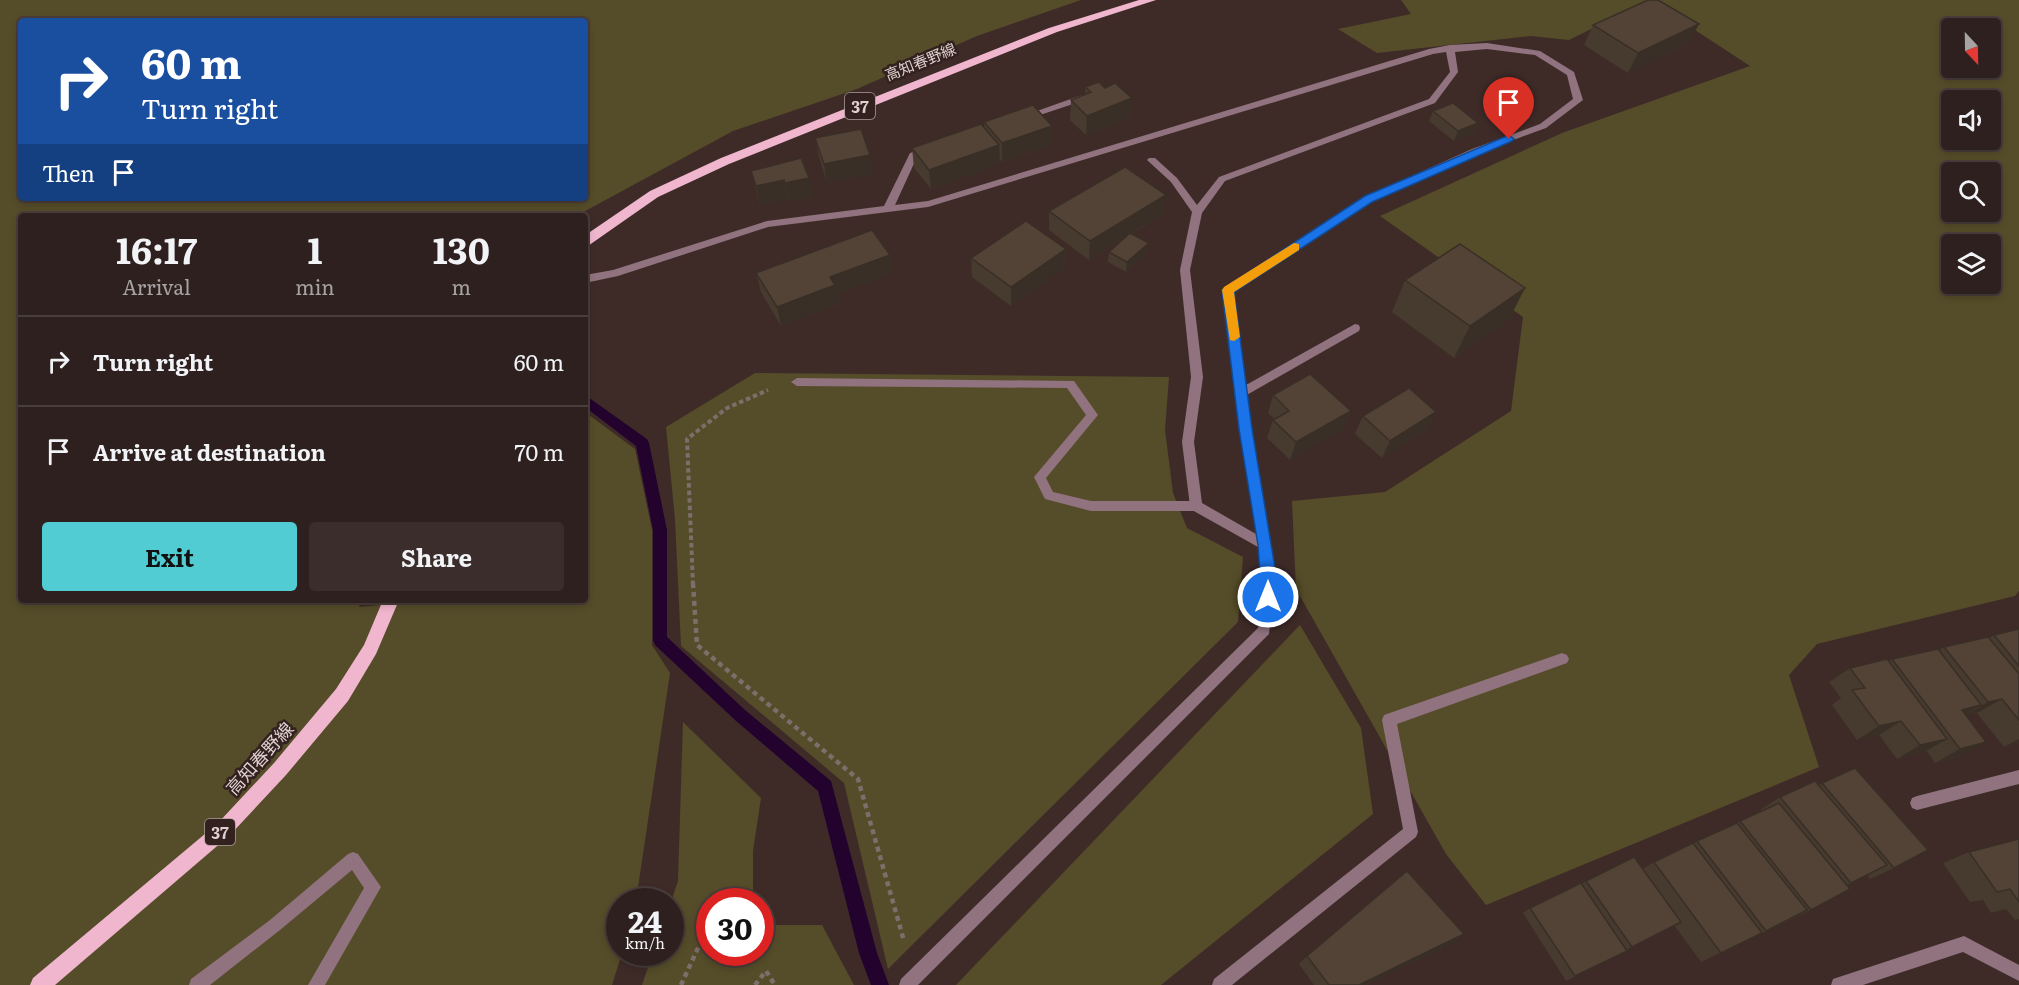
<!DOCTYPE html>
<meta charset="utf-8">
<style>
:root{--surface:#2e201e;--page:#3a2d2b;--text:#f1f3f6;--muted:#a7a3a4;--line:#493e3c;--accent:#51ccd2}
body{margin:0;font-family:Literata,"Noto Sans JP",serif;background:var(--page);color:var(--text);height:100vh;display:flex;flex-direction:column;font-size:22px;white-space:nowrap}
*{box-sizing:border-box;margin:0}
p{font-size:20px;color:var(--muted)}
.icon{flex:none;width:33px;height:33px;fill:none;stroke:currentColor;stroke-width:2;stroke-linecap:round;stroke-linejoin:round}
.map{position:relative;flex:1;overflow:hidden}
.side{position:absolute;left:18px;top:213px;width:570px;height:390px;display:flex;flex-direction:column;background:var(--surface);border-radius:6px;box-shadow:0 3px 9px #0003,0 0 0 2px var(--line)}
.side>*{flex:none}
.banner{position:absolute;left:18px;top:18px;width:570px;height:183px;border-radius:6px;box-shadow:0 3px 9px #0003,0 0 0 2px var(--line);background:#1a4fa0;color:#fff;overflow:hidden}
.needle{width:39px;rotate:158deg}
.buttons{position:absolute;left:1941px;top:18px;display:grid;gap:12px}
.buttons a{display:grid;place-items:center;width:60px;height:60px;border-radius:6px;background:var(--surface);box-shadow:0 3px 9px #0003,0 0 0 2px var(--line);font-size:30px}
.speed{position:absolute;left:606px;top:888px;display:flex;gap:12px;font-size:30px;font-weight:700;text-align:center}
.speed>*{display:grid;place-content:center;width:78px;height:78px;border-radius:50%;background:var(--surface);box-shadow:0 3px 9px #0003,0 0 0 2px var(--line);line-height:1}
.speed small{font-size:15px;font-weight:400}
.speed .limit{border:9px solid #d22;background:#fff;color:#111}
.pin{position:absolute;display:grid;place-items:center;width:51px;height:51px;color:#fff;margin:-62px -26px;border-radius:50% 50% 50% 0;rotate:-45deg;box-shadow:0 0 6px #0007}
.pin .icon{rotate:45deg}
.me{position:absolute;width:66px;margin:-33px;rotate:0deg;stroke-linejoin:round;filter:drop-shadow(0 0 4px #0008)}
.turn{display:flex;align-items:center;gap:21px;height:126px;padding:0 24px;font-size:27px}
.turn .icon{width:78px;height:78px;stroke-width:2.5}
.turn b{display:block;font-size:42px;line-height:51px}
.then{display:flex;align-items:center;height:57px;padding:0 24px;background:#0003;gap:12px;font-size:22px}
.eta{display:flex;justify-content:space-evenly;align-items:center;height:102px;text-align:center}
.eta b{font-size:36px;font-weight:700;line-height:42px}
.cta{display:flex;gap:12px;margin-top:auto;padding:12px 24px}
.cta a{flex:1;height:69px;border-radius:6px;background:var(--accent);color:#111;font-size:24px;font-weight:700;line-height:69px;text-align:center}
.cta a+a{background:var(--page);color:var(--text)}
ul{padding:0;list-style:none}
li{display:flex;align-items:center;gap:18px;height:90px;padding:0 24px;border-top:2px solid var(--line)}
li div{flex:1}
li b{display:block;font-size:22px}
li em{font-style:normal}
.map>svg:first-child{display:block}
.green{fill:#554c29;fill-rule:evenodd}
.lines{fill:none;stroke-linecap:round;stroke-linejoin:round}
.stream{fill:#23022d;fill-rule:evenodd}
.path-far1{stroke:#7e6e6b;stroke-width:4;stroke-dasharray:4.5 3;stroke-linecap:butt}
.path{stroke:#7e6e6b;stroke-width:4.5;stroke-dasharray:5 4;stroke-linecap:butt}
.service{fill:#90737f;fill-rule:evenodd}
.minor{fill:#90737f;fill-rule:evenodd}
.primary{fill:#f0b6ce;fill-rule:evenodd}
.wall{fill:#473a2e}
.shaded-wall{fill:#392f26}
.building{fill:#524336;stroke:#392f26;stroke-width:1.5}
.route{fill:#1a73e8;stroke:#114b97;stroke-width:1.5}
.slow{fill:#f59e0b}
.labels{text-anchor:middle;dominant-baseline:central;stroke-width:5;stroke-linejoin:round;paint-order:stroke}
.far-street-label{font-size:15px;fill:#ded1cf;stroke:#33211f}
.shield{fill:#33211f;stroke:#ab9c9a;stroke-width:1.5}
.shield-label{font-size:16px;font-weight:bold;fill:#ded1cf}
.street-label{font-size:18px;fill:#ded1cf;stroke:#33211f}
</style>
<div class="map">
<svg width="2019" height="985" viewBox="0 0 2019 985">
<rect width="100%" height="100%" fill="#3e2b28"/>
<!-- green -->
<g class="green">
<path d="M0,0H1081L977,36L857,89L733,131L576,216H21V600H361L359,607L436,600H585V412L635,449L652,530V645L670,673L636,901L620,902V952L622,953L612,985H0ZM21,21H585V198H21Z"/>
<path d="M1401,0H2019V591L2015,596L1817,644L1789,675L1819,767L1486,905L1446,854L1296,589L1292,501L1385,492L1511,411L1523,317L1380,216L1562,133L1750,66L1663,9L1642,4L1569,40L1531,36L1377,53L1338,29L1411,14ZM1952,28H1990V68H1952ZM1952,100H1990V140H1952ZM1952,172H1990V212H1952ZM1952,244H1990V284H1952Z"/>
<polygon points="755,373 1169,377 1165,430 1173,493 1187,528 1243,557 1238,622 888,969 844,783 681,646 675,519 666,427"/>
<polygon points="1300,625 1361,728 1373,814 1161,985 956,985"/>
<polygon points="683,722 761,798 753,851 753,901 710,902 710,952 760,952 761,925 822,925 854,985 642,985 653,953 670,952 671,902 678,881"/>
</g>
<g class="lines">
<!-- stream -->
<polygon class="stream" points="585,395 647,439 649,443 667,530 667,637 745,710 831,781 877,953 889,985 871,985 859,953 818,791 735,720 655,645 653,640 653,530 636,446 585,407"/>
<!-- path-far1 -->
<polyline class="path-far1" points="693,585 687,439 727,408 768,390"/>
<!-- path -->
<g class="path">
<polyline points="693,583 697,645 858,779 904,941"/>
<polyline points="681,985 710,922"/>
<polyline points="755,985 766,971 775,985"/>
</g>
<!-- service -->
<g class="service">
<polygon points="1355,324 1359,325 1360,328 1359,331 1245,396 1237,396 1235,393 1237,390"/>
<polygon points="797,378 1074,381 1098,415 1046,478 1053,492 1091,501 1196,501 1200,502 1202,506 1200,510 1196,511 1091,511 1045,499 1034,477 1086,415 1067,388 797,386 791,382"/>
</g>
<!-- minor -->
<g class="minor">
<path d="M1487,43L1540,51L1574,72L1583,100L1546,128L1478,153L1371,201L1233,292L1252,429L1275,580L1269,634L918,985H899L901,979L1258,628L1263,580L1258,547L1192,510L1190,506L1182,442L1191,377L1180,270L1192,212L1171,182L1147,160L1149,158H1155L1177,178L1197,205L1219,177L1429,99L1450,72L1446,52L1433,54L928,207L768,227L618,276L585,283V275L613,270L767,221L884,206L910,153L927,148L932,151L917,157L895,205L928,201L1429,49L1450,45ZM1487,49L1535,55L1567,75L1573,99L1540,124L1472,149L1365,197L1223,290L1256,534L1202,503L1194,442L1203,377L1190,270L1202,213L1225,181L1435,103L1458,72L1455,52Z"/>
<polygon points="1082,95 1086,98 1085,100 1025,120 1020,117"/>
<polygon points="1562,653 1567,655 1569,659 1567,663 1397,724 1418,832 1416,837 1232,985 1212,985 1214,979 1403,829 1382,720 1384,715"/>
<polygon points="2019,770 2019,784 1917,810 1912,808 1910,803 1912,798 1917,796"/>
<polygon points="353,852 358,854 381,887 325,985 308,985 364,888 352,870 280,930 210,985 189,985 191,979 270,920 348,854"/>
<polygon points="1964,936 2019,965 2019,981 1963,952 1863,985 1831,985 1833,979 1839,977"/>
</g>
<!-- primary -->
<g class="primary">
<polygon points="1139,0 1156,0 1057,32 729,164 658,197 585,248 587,234 650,191 721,158 1049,28"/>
<polygon points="383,600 399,600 376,654 348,701 286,775 230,835 55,985 30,985 33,978 218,823 274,763 336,689 364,645"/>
</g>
</g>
<!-- wall -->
<g class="wall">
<polygon points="1593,25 1689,43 1628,73 1584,45"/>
<polygon points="1085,87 1130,118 1086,135 1070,120 1071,100 1085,95"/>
<polygon points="1433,111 1478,123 1474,133 1454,141 1429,121"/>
<polygon points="984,122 1052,126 1051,145 1002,162 1000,159 1000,164 931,189 914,168 912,148 984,127"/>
<polygon points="815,138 873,174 827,183 819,157"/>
<polygon points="801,158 813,197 789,202 788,199 760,205 751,171"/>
<polygon points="1049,211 1163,214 1132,234 1147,252 1126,272 1108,262 1109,252 1125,238 1089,260 1049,230"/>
<polygon points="1066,249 1065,268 1011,306 972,277 971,258"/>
<polygon points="756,273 892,274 837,294 839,304 781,326 761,292"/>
<polygon points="1405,280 1525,288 1508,321 1454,358 1392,312"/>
<polygon points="1273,395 1351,411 1343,429 1290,460 1267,438 1273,420 1274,419 1268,413"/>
<polygon points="1436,412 1428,429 1382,458 1355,434 1363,416"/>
<polygon points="2019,629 2019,743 2004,747 1977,713 1966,715 1962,756 1935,763 1927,751 1924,752 1897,759 1879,735 1857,740 1832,705 1841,698 1829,682 1850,668 1889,661 1892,659 1939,650 1944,647 1989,638 1994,635"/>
<polygon points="1822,783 1894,868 1870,879 1867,875 1847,885 1811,910 1701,962 1674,925 1626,950 1627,951 1566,981 1523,913 1530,908 1581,884 1586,881 1643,869 1654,862 1761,811 1760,810 1780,797 1819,785"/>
<polygon points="2019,839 2019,919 2015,920 2006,909 1991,913 1983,900 1970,902 1943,863 1969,852"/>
<polygon points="1464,934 1452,943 1366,985 1314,985 1299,964 1307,956"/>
</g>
<!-- shaded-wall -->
<g class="shaded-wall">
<polygon points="1699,24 1689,43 1628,73 1638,53"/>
<polygon points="1132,98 1130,118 1086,135 1087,116"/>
<polygon points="1478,123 1474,133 1454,141 1458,131"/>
<polygon points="1052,126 1051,145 1002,162 1002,143"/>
<polygon points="999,145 1000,164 931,189 929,170"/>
<polygon points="870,155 873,174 827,183 824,164"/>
<polygon points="809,178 813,197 789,202 785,183"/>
<polygon points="784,180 788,199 760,205 756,186"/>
<polygon points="1166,195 1163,214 1089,260 1090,241"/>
<polygon points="1149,243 1147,252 1126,272 1127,262"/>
<polygon points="1066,249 1065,268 1011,306 1011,287"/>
<polygon points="890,255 892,274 837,294 839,304 781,326 777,307 830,277"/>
<polygon points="1525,288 1508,321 1454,358 1470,326"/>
<polygon points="1351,411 1343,429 1290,460 1296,442"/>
<polygon points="1436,412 1428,429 1382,458 1390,441"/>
<polygon points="2002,699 1977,713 1963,716 1988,702"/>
<polygon points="1981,705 1957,719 1962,710"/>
<polygon points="1901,721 1879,735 1857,740 1879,726"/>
<polygon points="1947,739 1924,752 1897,759 1920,745"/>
<polygon points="2019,739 2019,743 2004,747"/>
<polygon points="1986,742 1962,756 1935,763 1960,749"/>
<polygon points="1464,934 1452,943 1366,985 1359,985"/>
</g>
<!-- building -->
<g class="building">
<polygon points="1648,0 1658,0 1699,24 1638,53 1593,25"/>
<polygon points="1099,82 1105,88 1115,83 1132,98 1087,116 1071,100 1091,92 1085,87"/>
<polygon points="1453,103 1478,123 1458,131 1433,111"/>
<polygon points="1033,105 1052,126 1002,143 984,122"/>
<polygon points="981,124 999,145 929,170 912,148"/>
<polygon points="861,129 870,155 824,164 815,138"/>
<polygon points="801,158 809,178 785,183 784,180 756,186 751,171"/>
<polygon points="1125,167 1166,195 1090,241 1049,211"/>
<polygon points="1026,221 1066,249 1011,287 971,258"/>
<polygon points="872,230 890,255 830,277 835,285 777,307 756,273"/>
<polygon points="1130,233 1149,243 1127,262 1109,252"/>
<polygon points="1460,244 1525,288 1470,326 1405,280"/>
<polygon points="1310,374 1351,411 1296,442 1273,420 1289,411 1273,395"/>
<polygon points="1409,388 1436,412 1390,441 1363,416"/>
<polygon points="2019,629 2019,666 1994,635"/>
<polygon points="1988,637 2019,674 2019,720 2002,699 1988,702 1944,647"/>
<polygon points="1938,649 1981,705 1962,710 1986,742 1960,749 1892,659"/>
<polygon points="1887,659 1947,739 1920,745 1901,721 1879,726 1852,690 1865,688 1850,668"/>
<polygon points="1855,768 1928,850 1894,868 1822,783"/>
<polygon points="1815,781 1887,865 1851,883 1780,797"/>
<polygon points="1779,803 1850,889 1811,910 1740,821"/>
<polygon points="1737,823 1807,910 1766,931 1697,841"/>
<polygon points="2019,839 2019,902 2010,889 1997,892 1969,852"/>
<polygon points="1693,843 1762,933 1721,953 1654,862"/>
<polygon points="1634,857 1681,922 1632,947 1586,881"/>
<polygon points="1407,871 1464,934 1359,985 1329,985 1307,956"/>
<polygon points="1581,883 1627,951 1575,976 1530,908"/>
</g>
<!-- route -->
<polygon class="route" points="1509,135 1514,139 1512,141 1372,202 1234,292 1252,429 1277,580 1273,601 1268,603 1262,601 1258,545 1239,429 1222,290 1365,196"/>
<!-- slow -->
<polygon class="slow" points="1294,243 1299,244 1299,250 1234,292 1240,337 1234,341 1230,340 1222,290 1224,287"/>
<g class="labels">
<!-- far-street labels -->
<g class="far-street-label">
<text transform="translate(920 61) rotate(-22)">高知春野線</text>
</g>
<!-- shield labels -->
<g class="shield">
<rect x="845" y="93" width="30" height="26" rx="4.5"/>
<rect x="205" y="819" width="30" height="26" rx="4.5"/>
</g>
<g class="shield-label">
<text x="860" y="106">37</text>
<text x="220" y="832">37</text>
</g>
<!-- street labels -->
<g class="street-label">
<text transform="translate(259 758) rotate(-48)">高知春野線</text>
</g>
</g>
</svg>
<div class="buttons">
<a><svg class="needle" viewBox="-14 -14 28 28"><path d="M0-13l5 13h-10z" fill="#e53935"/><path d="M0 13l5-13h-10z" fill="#a7a3a4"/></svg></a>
<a><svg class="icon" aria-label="sound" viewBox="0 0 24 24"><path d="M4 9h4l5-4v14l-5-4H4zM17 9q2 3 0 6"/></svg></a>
<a><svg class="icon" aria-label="search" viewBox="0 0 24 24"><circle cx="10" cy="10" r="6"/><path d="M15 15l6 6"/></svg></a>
<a><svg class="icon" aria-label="layers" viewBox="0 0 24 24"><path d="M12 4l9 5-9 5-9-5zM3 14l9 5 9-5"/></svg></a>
</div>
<div class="speed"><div>24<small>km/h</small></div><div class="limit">30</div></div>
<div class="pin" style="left:1509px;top:139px;background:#d93025"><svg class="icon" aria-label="arrive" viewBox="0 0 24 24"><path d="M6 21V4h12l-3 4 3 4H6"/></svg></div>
<svg class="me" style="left:1268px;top:597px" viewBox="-20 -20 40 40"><circle r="17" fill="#1a73e8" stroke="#fff" stroke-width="3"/><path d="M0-11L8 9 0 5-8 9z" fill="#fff"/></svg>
<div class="banner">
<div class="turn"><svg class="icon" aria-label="right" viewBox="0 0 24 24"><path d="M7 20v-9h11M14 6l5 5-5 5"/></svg><div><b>60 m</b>Turn right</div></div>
<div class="then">Then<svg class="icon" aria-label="arrive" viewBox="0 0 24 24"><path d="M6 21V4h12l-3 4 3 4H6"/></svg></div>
</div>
<section class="side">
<div class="eta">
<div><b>16:17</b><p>Arrival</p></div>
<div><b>1</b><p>min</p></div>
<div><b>130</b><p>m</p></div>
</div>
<ul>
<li><svg class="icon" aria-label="right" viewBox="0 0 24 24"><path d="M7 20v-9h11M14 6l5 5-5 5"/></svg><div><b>Turn right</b></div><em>60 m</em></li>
<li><svg class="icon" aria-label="arrive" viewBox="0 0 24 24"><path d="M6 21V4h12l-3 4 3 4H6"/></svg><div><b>Arrive at destination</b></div><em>70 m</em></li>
</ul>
<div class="cta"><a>Exit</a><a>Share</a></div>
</section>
</div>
